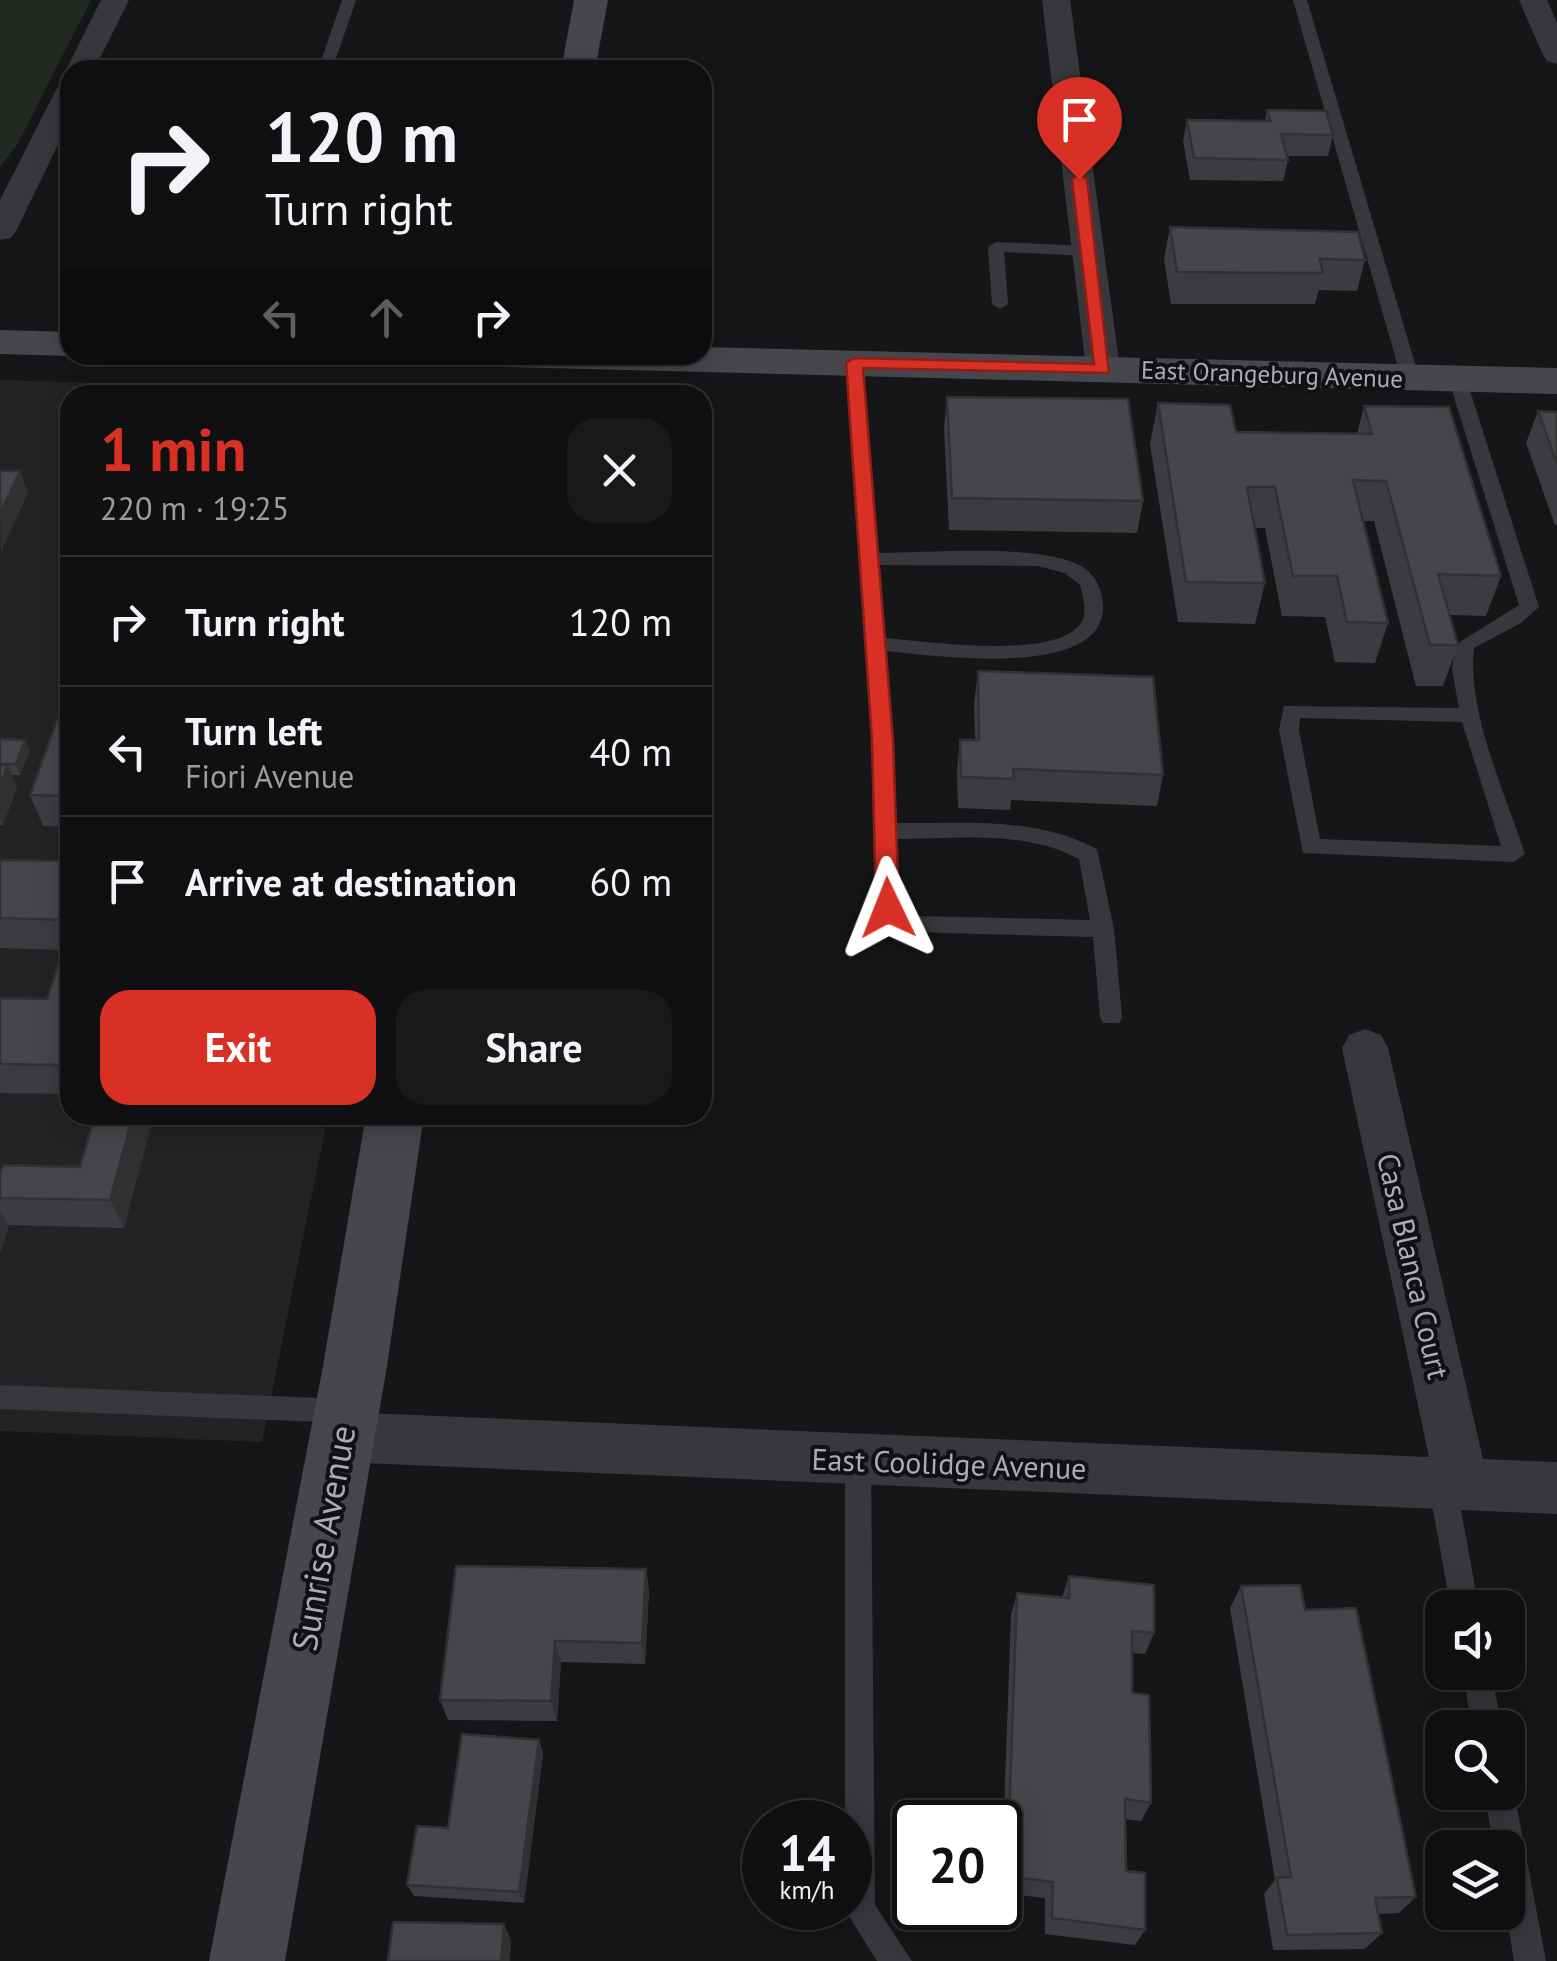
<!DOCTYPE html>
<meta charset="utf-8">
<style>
:root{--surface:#101012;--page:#19191b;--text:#f1f3f6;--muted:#9c9d9f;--line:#303032;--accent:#d93025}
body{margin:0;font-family:"PT Sans",sans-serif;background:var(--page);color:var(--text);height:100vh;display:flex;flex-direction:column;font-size:38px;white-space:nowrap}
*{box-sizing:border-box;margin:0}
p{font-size:32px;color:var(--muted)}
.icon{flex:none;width:55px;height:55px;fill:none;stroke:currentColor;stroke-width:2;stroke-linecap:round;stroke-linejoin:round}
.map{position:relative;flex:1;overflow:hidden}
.drawer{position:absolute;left:60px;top:385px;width:652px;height:740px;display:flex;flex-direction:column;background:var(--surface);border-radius:30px;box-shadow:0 5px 25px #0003,0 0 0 2px var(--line)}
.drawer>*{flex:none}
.top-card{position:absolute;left:60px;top:60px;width:652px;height:305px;border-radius:30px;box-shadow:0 5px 25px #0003,0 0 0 2px var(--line);background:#101012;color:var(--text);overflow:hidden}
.tools{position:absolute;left:1425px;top:1590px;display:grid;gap:20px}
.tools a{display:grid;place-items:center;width:100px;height:100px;border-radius:20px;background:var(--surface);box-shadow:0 5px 25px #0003,0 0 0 2px var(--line);font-size:50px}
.speed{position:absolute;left:742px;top:1800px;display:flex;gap:20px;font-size:50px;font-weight:700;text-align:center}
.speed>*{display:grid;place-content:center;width:130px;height:130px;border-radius:50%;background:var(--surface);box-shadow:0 5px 25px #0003,0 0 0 2px var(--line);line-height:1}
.speed small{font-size:25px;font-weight:400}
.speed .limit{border:5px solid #111;border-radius:15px;background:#fff;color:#111}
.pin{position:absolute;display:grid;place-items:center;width:85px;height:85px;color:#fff;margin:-102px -42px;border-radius:50% 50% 50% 0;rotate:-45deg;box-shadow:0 0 10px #0007}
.pin .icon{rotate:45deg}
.me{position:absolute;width:110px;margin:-55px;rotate:358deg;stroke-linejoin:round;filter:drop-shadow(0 0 8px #0008)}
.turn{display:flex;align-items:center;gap:35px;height:210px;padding:0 40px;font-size:45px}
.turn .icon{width:130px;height:130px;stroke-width:2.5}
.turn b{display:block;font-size:70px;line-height:85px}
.lanes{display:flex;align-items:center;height:95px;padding:0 40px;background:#0003;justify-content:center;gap:50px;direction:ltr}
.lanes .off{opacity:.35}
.round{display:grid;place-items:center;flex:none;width:105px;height:105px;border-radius:30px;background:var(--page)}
.headline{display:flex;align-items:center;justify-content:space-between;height:170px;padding:0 40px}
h1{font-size:60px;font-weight:700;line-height:75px;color:var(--accent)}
.action{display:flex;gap:20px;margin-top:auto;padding:20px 40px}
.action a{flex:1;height:115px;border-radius:30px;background:var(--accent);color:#fff;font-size:40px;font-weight:700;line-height:115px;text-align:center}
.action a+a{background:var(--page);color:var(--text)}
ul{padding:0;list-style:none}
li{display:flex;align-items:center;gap:30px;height:130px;padding:0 40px;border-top:2px solid var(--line)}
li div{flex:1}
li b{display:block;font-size:38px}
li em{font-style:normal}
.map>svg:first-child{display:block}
.built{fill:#232225}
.green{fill:#232a24}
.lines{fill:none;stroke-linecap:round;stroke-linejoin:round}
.lane{fill:#38383c;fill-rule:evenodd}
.street{fill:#38383c;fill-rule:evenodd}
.secondary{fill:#46474c;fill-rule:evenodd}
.wall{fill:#3c3c40}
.shaded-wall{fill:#313134}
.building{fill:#46464a;stroke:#313134;stroke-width:2.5}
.route{fill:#d93025;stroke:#8d1f18;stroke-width:2.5}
.labels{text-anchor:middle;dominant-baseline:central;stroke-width:8;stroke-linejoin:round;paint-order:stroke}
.far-street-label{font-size:25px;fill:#aaadb6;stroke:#111113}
.street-label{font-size:30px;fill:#aaadb6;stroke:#111113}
.near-street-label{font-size:35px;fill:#aaadb6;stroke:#111113}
</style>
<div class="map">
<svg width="1557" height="1961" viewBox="0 0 1557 1961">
<rect width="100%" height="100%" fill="#161618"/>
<!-- built -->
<polygon class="built" points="0,380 454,395 70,395 70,1115 328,1115 262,1442 0,1431"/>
<!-- green -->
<polygon class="green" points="0,0 91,0 17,145 0,167"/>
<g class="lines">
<!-- lane -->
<g class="lane">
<polygon points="342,0 356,0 332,70 318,70"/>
<polygon points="1293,0 1307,0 1419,377 1416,381 1410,382 1401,377"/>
<polygon points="996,242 1088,246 1096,251 1088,256 1004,252 1008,304 1000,309 992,304 988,247"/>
<path d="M855,358L863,363L878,553C932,553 1027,544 1075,563C1093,570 1102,587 1103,605C1106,681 931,655 885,651L896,823C964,824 1034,816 1097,849L1114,929L1122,1017L1119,1023H1103L1100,1017L1093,937L909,932L877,908L872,740L847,363ZM879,565L1038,566L1065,573L1080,585C1083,596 1088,613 1081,623C1056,661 925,641 884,638ZM896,839C956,839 1024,829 1079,859L1090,920L914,916L899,904Z"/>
<path d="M1457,373L1466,378L1539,607L1521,623L1474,648C1467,712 1505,793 1525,854L1514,862L1303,853L1279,730L1284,706L1459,708L1452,670L1455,645L1519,605L1448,378ZM1300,718L1462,722L1501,846L1320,839L1299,730Z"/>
<polygon points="0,1385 343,1399 352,1402 356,1411 352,1420 343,1423 0,1409"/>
<polygon points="858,1446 867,1450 871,1459 875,1905 912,1961 877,1961 845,1910 850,1908 850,1822 845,1822 845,1459 849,1450"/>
<polygon points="1442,1470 1452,1474 1456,1483 1479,1608 1451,1608 1428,1483 1432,1474"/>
<polygon points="1463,1672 1491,1672 1502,1728 1472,1728"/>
<polygon points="1508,1781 1514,1792 1546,1961 1514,1961 1506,1912 1508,1848 1494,1848 1484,1792 1508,1792"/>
</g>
<!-- street -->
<g class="street">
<polygon points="101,0 129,0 94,70 70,70 70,76 66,70"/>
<polygon points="1042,0 1070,0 1120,369 1115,376 1091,376 1086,369"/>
<polygon points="1519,0 1547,0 1557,23 1557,64 1547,61 1543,55"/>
<polygon points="70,81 70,120 16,231 11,238 0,240 0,200 56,90 60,84"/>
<polygon points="1365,1029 1381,1035 1388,1048 1483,1459 1557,1462 1557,1514 341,1462 322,1455 314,1437 322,1419 341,1412 1429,1457 1342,1048 1349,1035"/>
</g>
<!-- secondary -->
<g class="secondary">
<polygon points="574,0 608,0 595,70 561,70"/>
<polygon points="0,330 70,332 70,355 75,355 70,356 0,354"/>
<polygon points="702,347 1557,368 1557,394 507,367 492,364 486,355 702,355"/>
<polygon points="366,1115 424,1115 387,1366 285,1961 209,1961 323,1366"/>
</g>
</g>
<!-- wall -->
<g class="wall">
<polygon points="1267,110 1333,135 1328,156 1287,156 1288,160 1283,181 1190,180 1183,141 1187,120 1265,121"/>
<polygon points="1170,227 1365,260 1357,291 1319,290 1315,304 1171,304 1164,259"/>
<polygon points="947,397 1143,501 1137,533 949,530 944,428"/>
<polygon points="1158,403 1236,432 1357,434 1364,406 1501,576 1486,616 1450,615 1458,645 1443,686 1416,686 1374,521 1363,521 1388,623 1375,663 1335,662 1325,617 1282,616 1265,528 1254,528 1265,583 1255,624 1178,622 1150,444"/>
<polygon points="1538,411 1557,412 1557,525 1555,525 1526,443"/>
<polygon points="978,671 1163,775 1157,806 1011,800 1010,810 958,808 957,771 960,740 975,740 974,703"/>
<polygon points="70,720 70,827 43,826 30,795"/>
<polygon points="0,739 30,751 20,775 12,775 17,787 3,825 0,825"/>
<polygon points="0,860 70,861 70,1094 0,1093 0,998 47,999 63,950 0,948"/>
<polygon points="95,1115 124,1228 9,1225 0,1253 0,1173 80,1167"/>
<polygon points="646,1569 649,1591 645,1664 561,1662 557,1721 448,1720 440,1700"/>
<polygon points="1069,1576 1154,1633 1145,1654 1132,1653 1132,1693 1151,1803 1141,1821 1125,1819 1126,1871 1145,1930 1135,1945 1045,1934 1045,1898 1001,1893 1011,1615 1017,1593 1062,1598"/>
<polygon points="1241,1586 1305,1610 1416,1897 1399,1913 1378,1914 1382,1933 1365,1949 1273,1950 1264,1894 1275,1880 1230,1608"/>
<polygon points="539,1740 543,1753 524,1903 414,1896 407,1885 448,1828"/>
</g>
<!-- shaded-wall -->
<g class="shaded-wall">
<polygon points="20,471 28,493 1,552 0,513"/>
<polygon points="25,740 30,751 20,775 16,764"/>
<polygon points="8,765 17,787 3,825 0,818 0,785"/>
<polygon points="70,1039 70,1082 62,1065"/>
<polygon points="133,1115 154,1115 124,1228 110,1200"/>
<polygon points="0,1211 9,1225 0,1253"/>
<polygon points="646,1569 649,1591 645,1664 642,1643"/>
<polygon points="555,1641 561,1662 557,1721 551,1701"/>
<polygon points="539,1740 543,1753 524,1903 519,1892"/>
<polygon points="504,1924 511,1940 510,1961 501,1961"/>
</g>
<!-- building -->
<g class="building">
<polygon points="1267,110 1326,111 1333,135 1281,134 1288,160 1194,158 1187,120 1270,121"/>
<polygon points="1170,227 1358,232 1365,260 1320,259 1323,273 1177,272"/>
<polygon points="947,397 1128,399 1143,501 952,498"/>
<polygon points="1158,403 1230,405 1236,432 1372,434 1364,406 1449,407 1501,576 1438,574 1458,645 1430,645 1386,481 1353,480 1388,623 1347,622 1337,576 1293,576 1275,487 1247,487 1265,583 1186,582"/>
<polygon points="1538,411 1557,412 1557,464"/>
<polygon points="0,471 20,471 0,513"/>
<polygon points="978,671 1153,677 1163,775 1013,769 1014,779 961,777 960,740 979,740"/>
<polygon points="57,720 70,720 70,796 30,795"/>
<polygon points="0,739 25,740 16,764 0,764"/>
<polygon points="0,765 8,765 0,785"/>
<polygon points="0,860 70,861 70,920 0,918"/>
<polygon points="70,928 70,1039 62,1065 0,1064 0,998 47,999"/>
<polygon points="95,1115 133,1115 110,1200 0,1198 0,1173 3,1165 80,1167"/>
<polygon points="456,1566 646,1569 642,1643 555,1641 551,1701 440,1700"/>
<polygon points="1069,1576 1154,1585 1154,1633 1132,1631 1132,1693 1149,1695 1151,1803 1125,1799 1126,1871 1145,1873 1145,1930 1052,1918 1053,1882 1007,1876 1017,1593 1069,1598"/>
<polygon points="1300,1585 1305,1610 1356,1608 1416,1897 1375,1898 1382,1933 1287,1935 1277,1878 1291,1877 1241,1586"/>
<polygon points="462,1734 539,1740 519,1892 407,1885 417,1826 448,1828"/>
<polygon points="393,1922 504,1924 501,1961 388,1961"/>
</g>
<!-- route -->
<polygon class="route" points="1079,174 1087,179 1109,373 863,368 893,740 899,908 888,916 876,908 872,740 846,363 854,358 1094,364 1072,179"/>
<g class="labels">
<!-- far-street labels -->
<g class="far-street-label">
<text transform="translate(1272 374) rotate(2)">East Orangeburg Avenue</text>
</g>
<!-- street labels -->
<g class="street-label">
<text transform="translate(1414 1266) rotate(77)">Casa Blanca Court</text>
<text transform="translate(949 1463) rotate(2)">East Coolidge Avenue</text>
</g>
<!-- near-street labels -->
<g class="near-street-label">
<text transform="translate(323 1538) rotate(-80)">Sunrise Avenue</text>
</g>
</g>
</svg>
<div class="tools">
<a><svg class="icon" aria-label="sound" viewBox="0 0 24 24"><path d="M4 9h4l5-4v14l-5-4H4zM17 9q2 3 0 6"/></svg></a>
<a><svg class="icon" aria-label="search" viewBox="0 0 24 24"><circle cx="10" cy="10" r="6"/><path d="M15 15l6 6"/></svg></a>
<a><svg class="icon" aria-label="layers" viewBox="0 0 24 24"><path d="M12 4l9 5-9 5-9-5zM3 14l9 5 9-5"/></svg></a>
</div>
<div class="speed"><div>14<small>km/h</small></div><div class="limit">20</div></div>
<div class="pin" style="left:1079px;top:179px;background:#d93025"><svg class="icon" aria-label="arrive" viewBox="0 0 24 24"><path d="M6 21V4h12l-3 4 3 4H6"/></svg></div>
<svg class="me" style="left:888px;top:908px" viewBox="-20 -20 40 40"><path d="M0-17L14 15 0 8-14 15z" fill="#d93025" stroke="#fff" stroke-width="4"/></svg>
<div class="top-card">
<div class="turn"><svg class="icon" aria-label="right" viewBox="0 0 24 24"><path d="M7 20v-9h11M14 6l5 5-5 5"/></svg><div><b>120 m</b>Turn right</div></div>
<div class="lanes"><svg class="icon off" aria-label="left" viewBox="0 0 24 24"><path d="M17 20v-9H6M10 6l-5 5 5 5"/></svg><svg class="icon off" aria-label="ahead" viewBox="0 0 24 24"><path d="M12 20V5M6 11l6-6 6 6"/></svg><svg class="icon" aria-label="right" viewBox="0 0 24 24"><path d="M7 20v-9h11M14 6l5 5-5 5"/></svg></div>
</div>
<section class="drawer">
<div class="headline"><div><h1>1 min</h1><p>220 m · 19:25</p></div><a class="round"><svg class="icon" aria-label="close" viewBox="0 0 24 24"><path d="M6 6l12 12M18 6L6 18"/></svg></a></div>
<ul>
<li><svg class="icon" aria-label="right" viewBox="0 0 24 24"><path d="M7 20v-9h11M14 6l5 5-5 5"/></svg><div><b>Turn right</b></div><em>120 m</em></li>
<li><svg class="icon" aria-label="left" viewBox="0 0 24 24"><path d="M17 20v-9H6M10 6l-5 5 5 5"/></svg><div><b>Turn left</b><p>Fiori Avenue</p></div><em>40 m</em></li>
<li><svg class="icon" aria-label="arrive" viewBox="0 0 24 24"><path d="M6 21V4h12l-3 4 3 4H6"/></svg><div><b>Arrive at destination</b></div><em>60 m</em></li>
</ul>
<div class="action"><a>Exit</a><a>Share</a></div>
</section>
</div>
